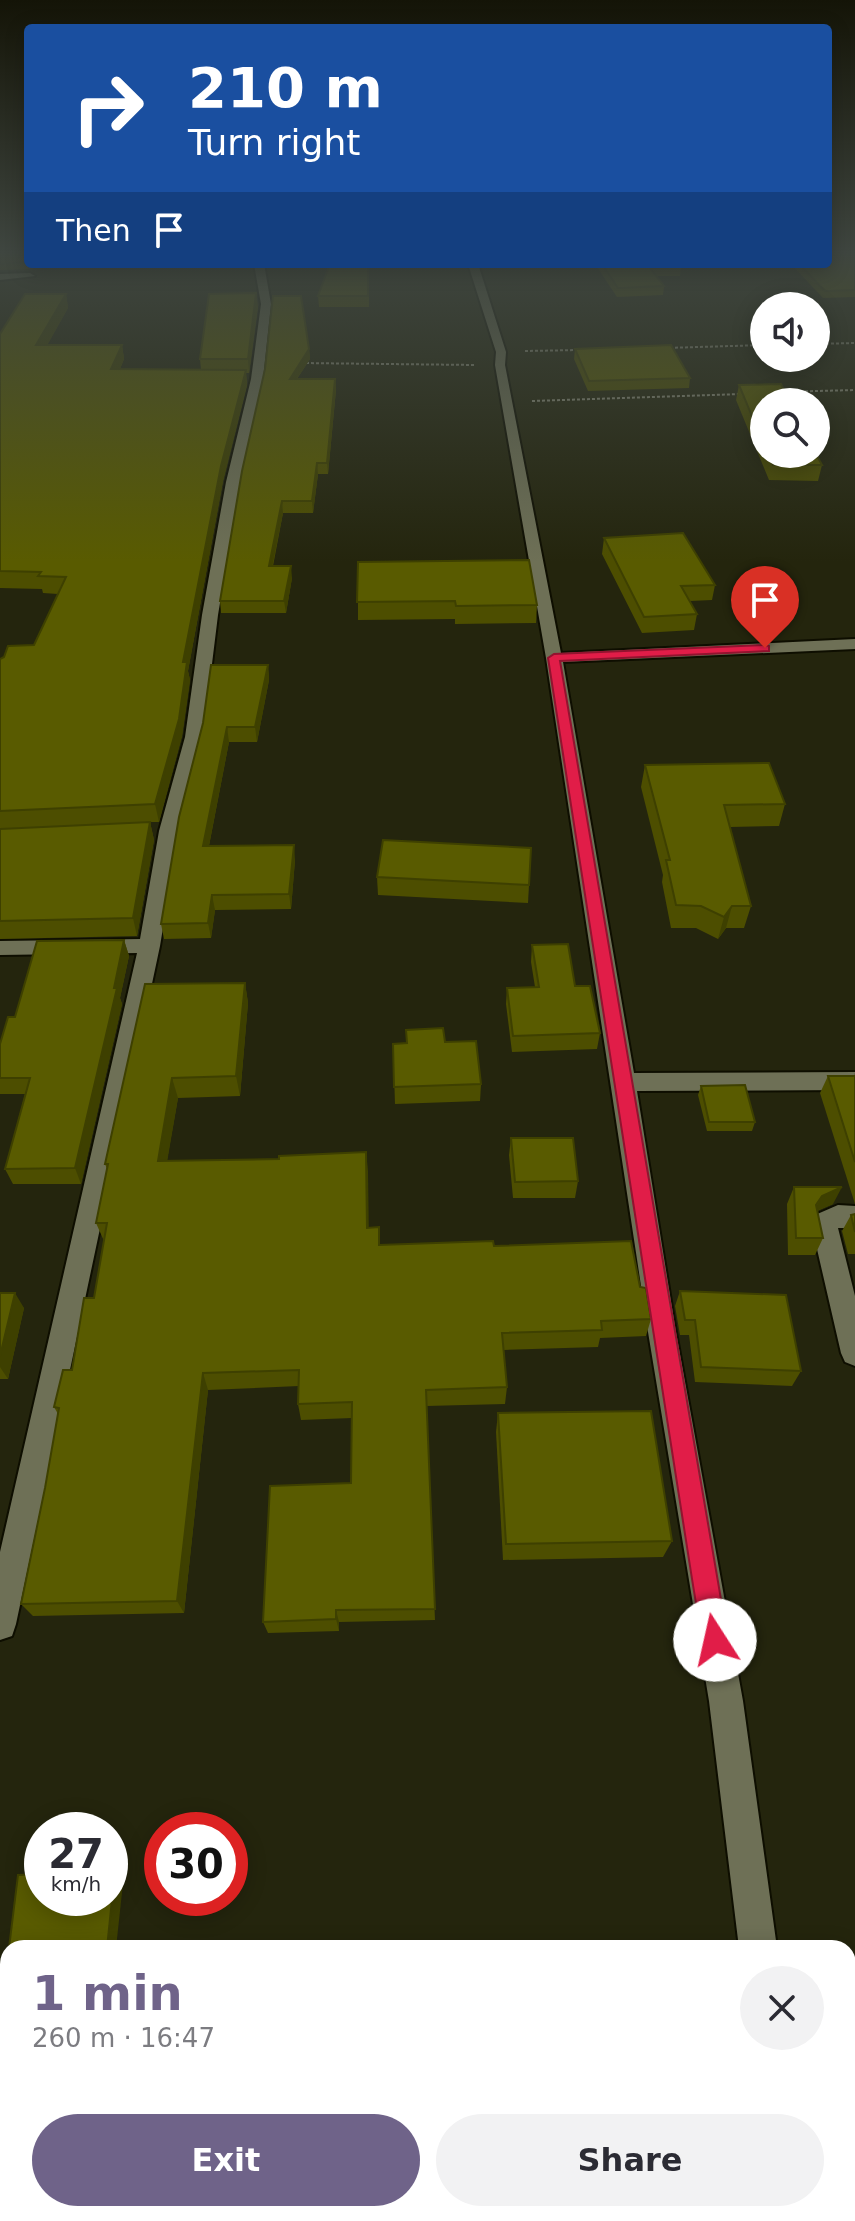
<!DOCTYPE html>
<meta charset="utf-8">
<style>
:root{--surface:#fff;--page:#f2f2f3;--text:#2b2b33;--muted:#7c7c81;--accent:#6f6389}
body{margin:0;font-family:"DejaVu Sans",sans-serif;background:var(--page);color:var(--text);height:100vh;display:flex;flex-direction:column;font-size:30px;white-space:nowrap}
*{box-sizing:border-box;margin:0}
p{font-size:26px;color:var(--muted)}
.icon{flex:none;width:44px;height:44px;fill:none;stroke:currentColor;stroke-width:2;stroke-linecap:round;stroke-linejoin:round}
.map{position:relative;flex:1;overflow:hidden}
.panel{position:absolute;left:0px;top:1940px;width:856px;height:282px;display:flex;flex-direction:column;background:var(--surface);border-radius:24px 24px 0 0;box-shadow:0 4px 20px #0003}
.panel>*{flex:none}
.hud{position:absolute;left:24px;top:24px;width:808px;height:244px;border-radius:8px;box-shadow:0 4px 20px #0003;background:#1a4fa0;color:#fff;overflow:hidden}
.buttons{position:absolute;left:750px;top:292px;display:grid;gap:16px}
.buttons a{display:grid;place-items:center;width:80px;height:80px;border-radius:50%;background:var(--surface);box-shadow:0 4px 20px #0003;font-size:40px}
.speed{position:absolute;left:24px;top:1812px;display:flex;gap:16px;font-size:40px;font-weight:700;text-align:center}
.speed>*{display:grid;place-content:center;width:104px;height:104px;border-radius:50%;background:var(--surface);box-shadow:0 4px 20px #0003;line-height:1}
.speed small{font-size:20px;font-weight:400}
.speed .limit{border:12px solid #d22;background:#fff;color:#111}
.pin{position:absolute;display:grid;place-items:center;width:68px;height:68px;color:#fff;margin:-82px -34px;border-radius:50% 50% 50% 0;rotate:-45deg;box-shadow:0 0 8px #0007}
.pin .icon{rotate:45deg}
.me{position:absolute;width:88px;margin:-44px;rotate:350deg;stroke-linejoin:round;filter:drop-shadow(0 0 6px #0008)}
.turn{display:flex;align-items:center;gap:28px;height:168px;padding:0 32px;font-size:36px}
.turn .icon{width:104px;height:104px;stroke-width:2.5}
.turn b{display:block;font-size:56px;line-height:68px}
.then{display:flex;align-items:center;height:76px;padding:0 32px;background:#0003;gap:16px;font-size:30px}
.round{display:grid;place-items:center;flex:none;width:84px;height:84px;border-radius:42px;background:var(--page)}
.summary{display:flex;align-items:center;justify-content:space-between;height:136px;padding:0 32px}
h1{font-size:48px;font-weight:600;line-height:60px;color:var(--accent)}
.action{display:flex;gap:16px;margin-top:auto;padding:16px 32px}
.action a{flex:1;height:92px;border-radius:48px;background:var(--accent);color:#fff;font-size:32px;font-weight:600;line-height:92px;text-align:center}
.action a+a{background:var(--page);color:var(--text)}
.map>svg:first-child{display:block}
.lines{fill:none;stroke-linecap:round;stroke-linejoin:round}
.minor-casing{stroke:#0e0e00;stroke-width:4}
.path{stroke:#8c8d7a;stroke-width:2;stroke-dasharray:3 2;stroke-linecap:butt}
.minor{fill:#6e7056;fill-rule:evenodd}
.wall{fill:#4d4e00}
.shaded-wall{fill:#3e4000}
.building{fill:#595b00;stroke:#3e4000;stroke-width:2}
.route{fill:#e11d48;stroke:#92132f;stroke-width:2}
</style>
<div class="map">
<svg width="855" height="2221" viewBox="0 0 855 2221">
<rect width="100%" height="100%" fill="#24250d"/>
<g class="lines">
<defs>
<g id="minor">
<polygon points="254,264 264,264 271,304 263,379 240,482 218,615 203,737 179,831 160,946 16,1624 12,1636 0,1640 0,1552 137,953 0,955 0,941 140,939 159,831 185,737 202,615 226,482 251,379 261,304"/>
<polygon points="468,264 478,264 506,352 505,365 561,653 855,639 855,649 563,662 634,1073 855,1072 854,1090 637,1091 676,1332 743,1701 777,1948 739,1948 709,1701 648,1332 546,658 495,365 496,352"/>
<polygon points="0,274 30,273 35,276 0,280"/>
<polygon points="838,1205 855,1206 855,1228 838,1228 855,1296 855,1366 845,1362 841,1353 811,1223 815,1215"/>
<rect x="772" y="2214" width="44" height="7"/>
</g>
</defs>
<!-- minor casing -->
<use href="#minor" class="minor-casing"/>
<!-- path -->
<g class="path">
<polyline points="816,344 855,343"/>
<polyline points="665,348 764,345"/>
<polyline points="525,351 579,350"/>
<polyline points="301,363 475,365"/>
<polyline points="780,392 855,390"/>
<polyline points="532,401 742,394"/>
</g>
<!-- minor -->
<use href="#minor" class="minor"/>
</g>
<!-- wall -->
<g class="wall">
<polygon points="0,251 28,251 28,264 32,264 30,269 0,270"/>
<polygon points="855,251 855,297 823,298 791,264 828,264"/>
<polygon points="369,264 369,307 319,307 318,296"/>
<polygon points="595,264 679,264 681,267 680,276 657,276 664,286 663,295 617,297"/>
<polygon points="66,294 68,308 47,345 122,345 124,359 120,369 201,370 200,359 258,306 249,373 246,373 247,385 223,481 188,671 190,680 182,736 159,822 150,822 154,840 137,936 0,939 0,659 34,645 58,594 43,593 42,589 0,588 0,334"/>
<polygon points="309,349 310,359 297,379 335,379 336,390 328,474 318,474 313,513 283,513 273,566 292,578 286,613 221,613 220,601 242,471"/>
<polygon points="575,349 690,378 689,388 588,391 574,359"/>
<polygon points="739,385 764,402 764,454 816,454 822,465 818,481 769,480 736,400"/>
<polygon points="604,538 715,585 712,600 690,601 697,614 694,630 642,633 602,554"/>
<polygon points="358,562 537,605 536,623 455,624 455,619 358,620"/>
<polygon points="268,665 269,680 257,742 229,742 209,846 295,860 291,909 215,910 211,938 164,939 161,924 203,723"/>
<polygon points="645,765 785,804 779,826 730,827 751,906 744,928 726,928 718,939 696,928 671,928 662,882 663,875 641,787"/>
<polygon points="377,877 529,885 528,903 378,895"/>
<polygon points="124,940 129,956 120,998 122,1004 81,1184 13,1184 5,1169 25,1094 0,1094 0,1044 15,1017"/>
<polygon points="532,945 575,986 600,1033 597,1049 512,1052 506,1004 507,988 535,987 531,962"/>
<polygon points="245,983 248,1003 240,1096 178,1098 167,1160 368,1171 368,1228 379,1227 380,1245 494,1246 640,1287 651,1319 646,1336 600,1338 598,1347 504,1350 507,1387 505,1404 426,1406 435,1620 339,1622 339,1631 268,1633 263,1622 351,1483 352,1418 301,1420 298,1404 299,1386 208,1390 184,1613 33,1616 21,1604 45,1488 58,1414 54,1407 72,1370 94,1298 104,1241 96,1223 107,1169 105,1164"/>
<polygon points="445,1042 481,1084 480,1101 395,1104 393,1044"/>
<polygon points="828,1076 855,1076 855,1204 820,1093"/>
<polygon points="701,1086 755,1122 752,1131 707,1131 698,1095"/>
<polygon points="511,1138 578,1181 575,1198 513,1198 509,1155"/>
<polygon points="794,1187 833,1204 817,1211 823,1238 815,1255 788,1255 787,1204"/>
<polygon points="855,1214 855,1254 848,1254 842,1231 851,1215"/>
<polygon points="680,1291 801,1371 792,1386 695,1382 689,1335 680,1335 675,1306"/>
<polygon points="0,1293 24,1308 8,1379 0,1379"/>
<polygon points="498,1413 672,1541 663,1557 503,1560 496,1432"/>
</g>
<!-- shaded-wall -->
<g class="shaded-wall">
<polygon points="256,293 258,306 249,373 248,359"/>
<polygon points="66,294 68,308 39,360 36,345"/>
<polygon points="122,345 124,359 114,383 111,369"/>
<polygon points="309,349 310,359 290,389 290,379"/>
<polygon points="246,370 247,385 223,481 188,671 190,680 182,736 159,822 155,804 221,466"/>
<polygon points="335,379 336,390 328,474 327,463"/>
<polygon points="317,463 318,474 313,513 312,501"/>
<polygon points="282,501 283,513 270,578 269,566"/>
<polygon points="291,566 292,578 286,613 284,601"/>
<polygon points="268,665 269,680 257,742 255,727"/>
<polygon points="227,727 229,742 206,861 203,846"/>
<polygon points="150,822 154,840 137,936 133,918"/>
<polygon points="294,845 295,860 291,909 289,894"/>
<polygon points="212,895 215,910 211,938 208,923"/>
<polygon points="732,906 726,928 718,939 724,917"/>
<polygon points="124,940 129,956 120,998 122,1004 81,1184 75,1168"/>
<polygon points="245,983 248,1003 240,1096 236,1076"/>
<polygon points="172,1078 178,1098 164,1180 158,1161"/>
<polygon points="366,1152 368,1171 369,1246 367,1228"/>
<polygon points="842,1187 833,1204 814,1212 808,1222 822,1196"/>
<polygon points="15,1293 24,1308 8,1379 0,1367 0,1356"/>
<polygon points="203,1373 208,1390 184,1613 177,1601"/>
<polygon points="336,1610 339,1622 339,1631 336,1619"/>
<polygon points="115,1870 124,1874 116,1948 107,1948"/>
</g>
<!-- building -->
<g class="building">
<polygon points="0,251 28,251 28,262 0,264"/>
<polygon points="828,251 855,251 855,290 825,291 799,264 828,264"/>
<polygon points="330,264 368,264 368,296 318,296"/>
<polygon points="602,264 679,264 681,267 650,268 664,286 618,288"/>
<polygon points="256,293 248,359 200,359 209,294"/>
<polygon points="25,294 66,294 36,345 122,345 111,369 246,370 221,466 183,662 187,662 179,719 155,804 0,811 0,659 4,657 8,646 34,645 66,577 38,576 41,572 0,571 0,334"/>
<polygon points="273,296 301,296 309,349 290,379 335,379 327,463 317,463 312,501 282,501 269,566 291,566 284,601 220,601 242,471 265,369"/>
<polygon points="671,345 690,378 589,381 575,349"/>
<polygon points="781,384 790,402 764,402 764,445 739,385"/>
<polygon points="768,454 816,454 822,465 773,465"/>
<polygon points="683,533 715,585 681,586 697,614 644,617 604,538"/>
<polygon points="529,560 537,605 456,606 455,601 357,602 358,562"/>
<polygon points="211,665 268,665 255,727 227,727 203,846 294,845 289,894 212,895 208,923 161,924 179,817 203,723"/>
<polygon points="769,763 785,804 724,805 751,906 732,906 724,917 701,906 676,905 666,860 670,860 645,765"/>
<polygon points="150,822 133,918 0,921 0,829"/>
<polygon points="383,840 531,848 529,885 377,877"/>
<polygon points="124,940 114,988 117,988 75,1168 5,1169 30,1078 0,1078 0,1044 8,1017 15,1017 37,941"/>
<polygon points="568,944 575,986 590,986 600,1033 513,1036 507,988 539,987 532,945"/>
<polygon points="245,983 236,1076 172,1078 158,1161 279,1159 279,1156 366,1152 367,1228 379,1227 379,1245 493,1241 494,1246 631,1241 640,1287 646,1288 651,1319 601,1321 602,1330 502,1333 507,1387 426,1390 435,1609 336,1610 336,1619 263,1622 270,1486 351,1483 352,1402 298,1404 299,1370 203,1373 177,1601 21,1604 45,1488 59,1408 54,1407 63,1370 72,1370 84,1298 94,1298 107,1223 96,1223 108,1164 105,1164 145,984"/>
<polygon points="443,1028 445,1042 476,1041 481,1084 394,1087 393,1044 407,1043 406,1030"/>
<polygon points="828,1076 855,1076 855,1162"/>
<polygon points="745,1085 755,1122 709,1122 701,1086"/>
<polygon points="511,1138 573,1138 578,1181 515,1182"/>
<polygon points="794,1187 842,1187 822,1196 816,1205 823,1238 796,1238"/>
<polygon points="855,1214 855,1232 851,1215"/>
<polygon points="680,1291 786,1295 801,1371 701,1367 695,1320 685,1320"/>
<polygon points="0,1293 15,1293 0,1356"/>
<polygon points="651,1411 672,1541 506,1544 498,1413"/>
<polygon points="115,1870 107,1948 9,1948 18,1875 42,1874 42,1898 110,1898 110,1871"/>
<polygon points="8,1953 8,2063 0,2064 0,2013"/>
</g>
<!-- sky -->
<linearGradient id="sky" x2="0" y2="1"><stop stop-color="#141407"/><stop offset="0.45" stop-color="#3f4640"/><stop offset="1" stop-color="#3f4640" stop-opacity="0"/></linearGradient>
<rect width="855" height="562" fill="url(#sky)"/>
<!-- route -->
<path class="route" d="M765,645L769,646V651L560,661C617,987 669,1314 728,1640L724,1649L715,1652L706,1649L702,1640C648,1313 600,985 548,658L554,654Z"/>
</svg>
<div class="buttons">
<a><svg class="icon" aria-label="sound" viewBox="0 0 24 24"><path d="M4 9h4l5-4v14l-5-4H4zM17 9q2 3 0 6"/></svg></a>
<a><svg class="icon" aria-label="search" viewBox="0 0 24 24"><circle cx="10" cy="10" r="6"/><path d="M15 15l6 6"/></svg></a>
</div>
<div class="speed"><div>27<small>km/h</small></div><div class="limit">30</div></div>
<div class="pin" style="left:765px;top:648px;background:#d93025"><svg class="icon" aria-label="arrive" viewBox="0 0 24 24"><path d="M6 21V4h12l-3 4 3 4H6"/></svg></div>
<svg class="me" style="left:715px;top:1640px" viewBox="-20 -20 40 40"><circle r="19" fill="#fff"/><path d="M0-13L10 11 0 6-10 11z" fill="#e11d48"/></svg>
<div class="hud">
<div class="turn"><svg class="icon" aria-label="right" viewBox="0 0 24 24"><path d="M7 20v-9h11M14 6l5 5-5 5"/></svg><div><b>210 m</b>Turn right</div></div>
<div class="then">Then<svg class="icon" aria-label="arrive" viewBox="0 0 24 24"><path d="M6 21V4h12l-3 4 3 4H6"/></svg></div>
</div>
<section class="panel">
<div class="summary"><div><h1>1 min</h1><p>260 m · 16:47</p></div><a class="round"><svg class="icon" aria-label="close" viewBox="0 0 24 24"><path d="M6 6l12 12M18 6L6 18"/></svg></a></div>
<div class="action"><a>Exit</a><a>Share</a></div>
</section>
</div>
